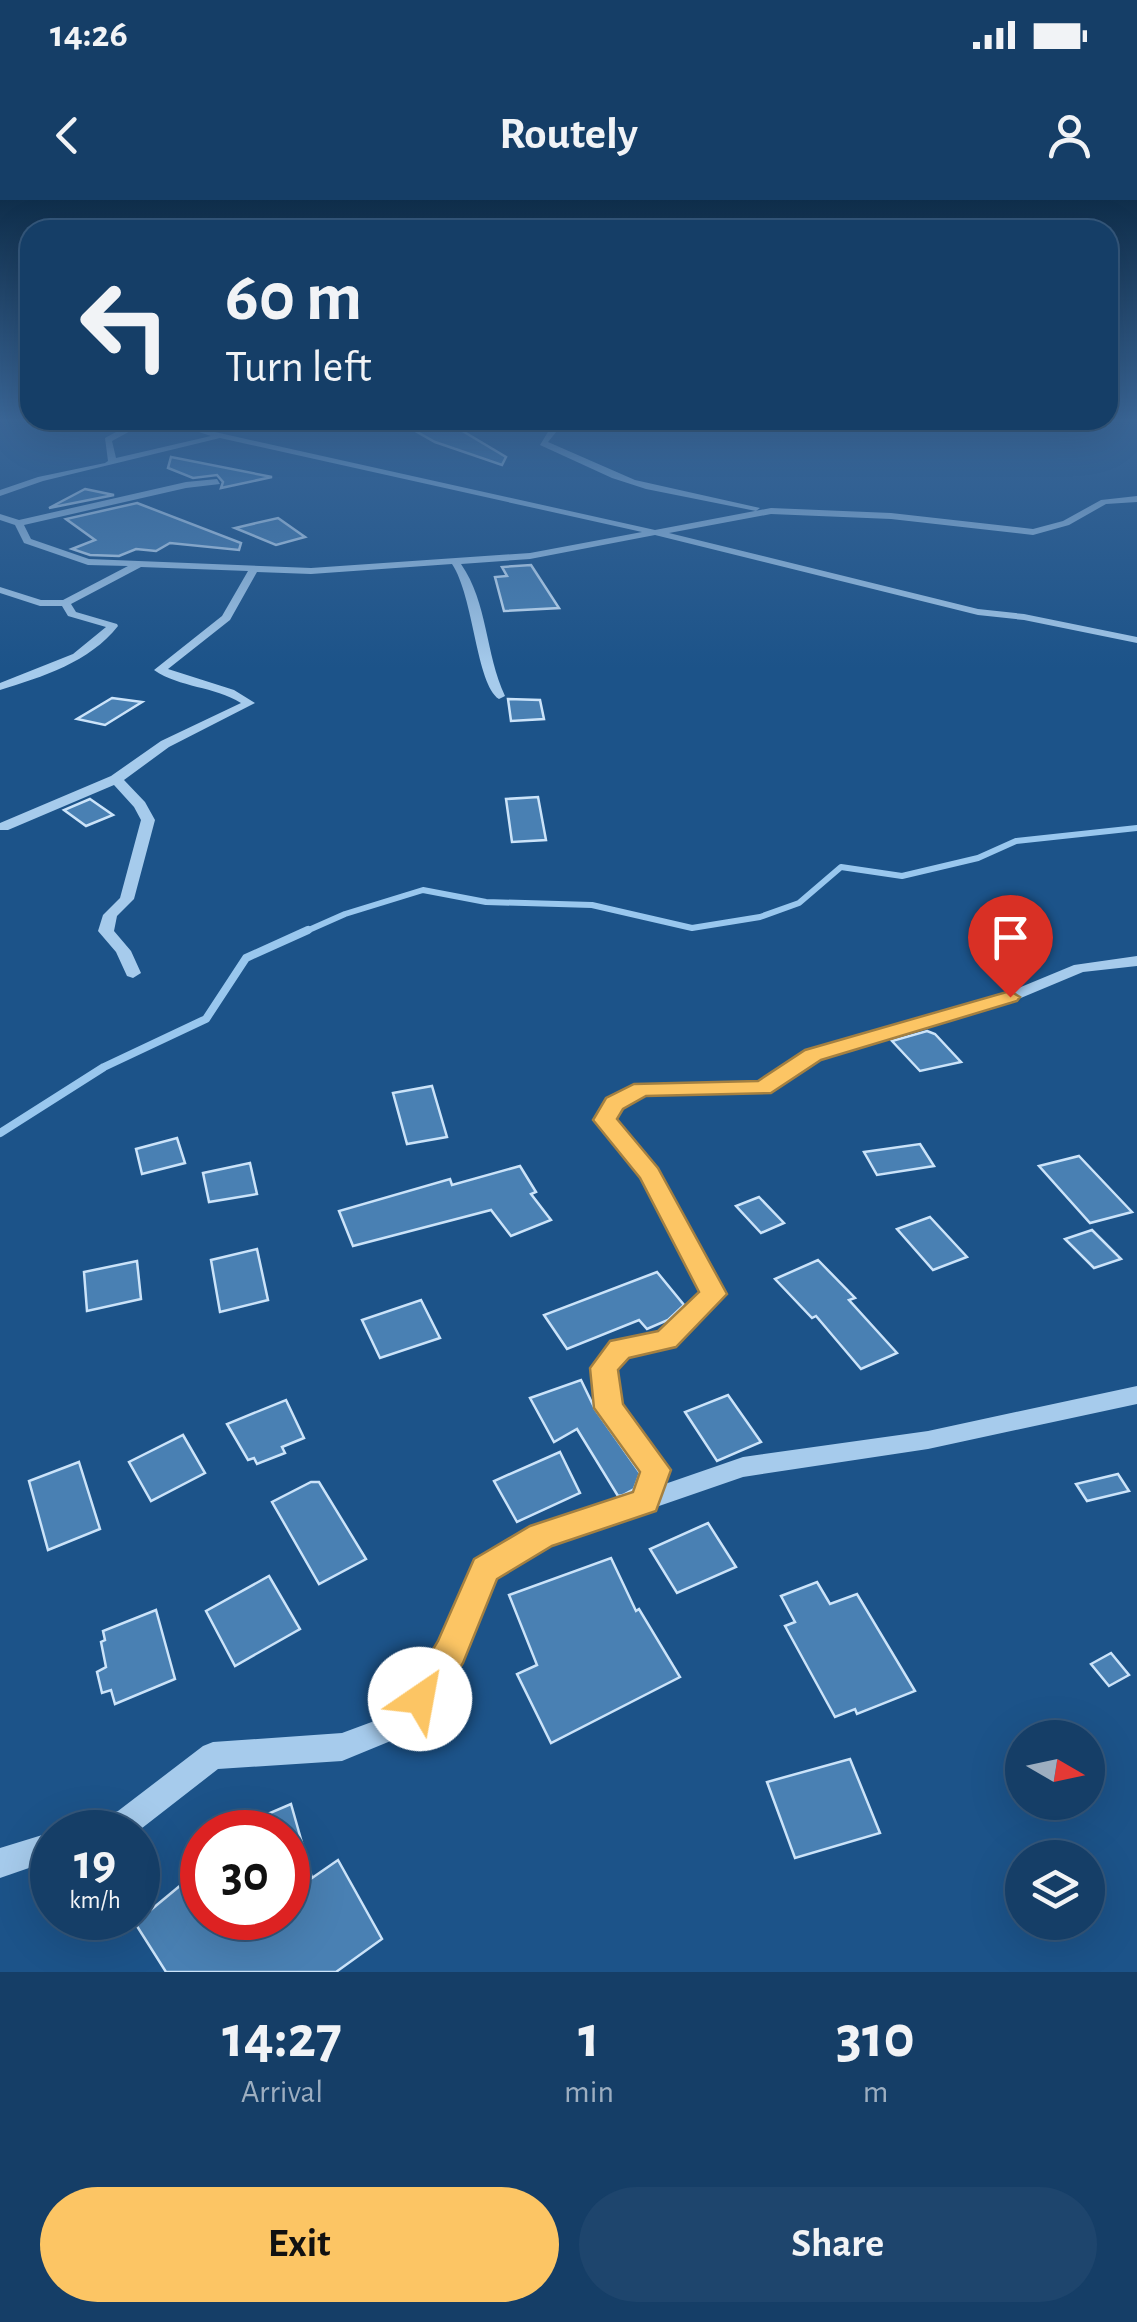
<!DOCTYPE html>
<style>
:root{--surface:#153e67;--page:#1e456d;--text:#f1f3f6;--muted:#9daec0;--line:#34577b;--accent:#fcc564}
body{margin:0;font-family:"Alegreya Sans",sans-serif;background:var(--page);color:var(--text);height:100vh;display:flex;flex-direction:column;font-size:38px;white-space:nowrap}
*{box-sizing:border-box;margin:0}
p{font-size:32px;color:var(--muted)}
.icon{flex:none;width:55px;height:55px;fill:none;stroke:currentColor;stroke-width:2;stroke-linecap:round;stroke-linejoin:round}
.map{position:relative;height:1772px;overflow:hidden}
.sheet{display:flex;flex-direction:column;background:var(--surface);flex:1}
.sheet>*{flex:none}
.banner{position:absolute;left:20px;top:20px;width:1098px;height:210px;border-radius:30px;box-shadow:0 10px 40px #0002,0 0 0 2px var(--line);background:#153e67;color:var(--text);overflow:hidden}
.needle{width:65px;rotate:99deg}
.controls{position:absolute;left:1005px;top:1520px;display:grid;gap:20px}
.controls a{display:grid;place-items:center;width:100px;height:100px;border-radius:50%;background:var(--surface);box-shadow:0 10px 40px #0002,0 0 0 2px var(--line);font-size:50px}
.speed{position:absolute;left:30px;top:1610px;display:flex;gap:20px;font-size:50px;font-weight:700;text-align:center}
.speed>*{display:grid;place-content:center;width:130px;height:130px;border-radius:50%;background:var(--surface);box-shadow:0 10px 40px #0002,0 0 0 2px var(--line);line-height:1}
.speed small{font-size:25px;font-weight:400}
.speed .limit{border:15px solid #d22;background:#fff;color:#111}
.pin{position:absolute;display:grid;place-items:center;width:85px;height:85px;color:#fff;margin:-102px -42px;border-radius:50% 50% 50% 0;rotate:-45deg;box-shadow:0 0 10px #0007}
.pin .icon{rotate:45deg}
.me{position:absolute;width:110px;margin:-55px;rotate:33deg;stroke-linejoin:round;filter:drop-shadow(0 0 8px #0008)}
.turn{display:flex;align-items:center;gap:35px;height:210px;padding:0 40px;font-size:45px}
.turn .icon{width:130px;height:130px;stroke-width:2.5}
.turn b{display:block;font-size:70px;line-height:85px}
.eta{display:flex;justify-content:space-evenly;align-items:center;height:170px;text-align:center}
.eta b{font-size:60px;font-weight:700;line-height:70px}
.button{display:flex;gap:20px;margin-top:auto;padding:20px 40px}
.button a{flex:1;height:115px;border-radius:60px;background:var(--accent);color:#111;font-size:40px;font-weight:700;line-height:115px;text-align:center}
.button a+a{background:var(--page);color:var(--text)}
.status{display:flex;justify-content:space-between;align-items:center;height:70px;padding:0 50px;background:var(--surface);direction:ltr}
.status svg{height:28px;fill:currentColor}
header{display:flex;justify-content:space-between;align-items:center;height:130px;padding:0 40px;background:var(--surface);font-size:45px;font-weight:700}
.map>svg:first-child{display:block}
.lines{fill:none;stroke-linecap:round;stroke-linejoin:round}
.stream-far1{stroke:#99c7ee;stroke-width:6}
.stream{stroke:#99c7ee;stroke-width:8}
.building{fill:#4980b3;stroke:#cbe3f9;stroke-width:2.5}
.minor{fill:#a6cbec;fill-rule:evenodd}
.route{fill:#fcc564;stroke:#a48041;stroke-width:2.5}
</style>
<div class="status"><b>14:26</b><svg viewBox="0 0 49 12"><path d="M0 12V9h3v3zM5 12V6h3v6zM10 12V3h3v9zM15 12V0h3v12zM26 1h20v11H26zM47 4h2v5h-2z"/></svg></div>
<header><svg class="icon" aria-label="back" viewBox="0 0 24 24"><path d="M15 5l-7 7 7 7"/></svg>Routely<svg class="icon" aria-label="person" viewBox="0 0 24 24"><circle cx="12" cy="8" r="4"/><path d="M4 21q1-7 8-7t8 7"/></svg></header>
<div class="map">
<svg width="1137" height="1772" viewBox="0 0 1137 1772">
<rect width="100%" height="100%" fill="#1c5389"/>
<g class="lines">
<!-- stream-far1 -->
<polyline class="stream-far1" points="302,733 345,714 423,690 486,702 592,705 692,728 760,717 799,703 841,667 902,676 978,658 1016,641 1137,628"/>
<!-- stream -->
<polyline class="stream" points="0,933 104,867 206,819 246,758 308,730"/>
</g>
<!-- building -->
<g class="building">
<polygon points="396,220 444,220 506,257 502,265 435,242"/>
<polygon points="171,257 272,277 221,288 223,282 217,275 193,278 168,268"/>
<polygon points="85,289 114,295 49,308"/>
<polygon points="137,303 241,343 239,350 170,343 156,351 136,349 119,356 90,355 72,349 95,340 66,319"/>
<polygon points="278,318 305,337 276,345 235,328"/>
<polygon points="531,365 559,408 504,411 495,377 507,376 502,367"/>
<polygon points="112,498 142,502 105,525 77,519"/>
<polygon points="508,499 540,500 544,519 511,521"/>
<polygon points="538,597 546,640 512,642 506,599"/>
<polygon points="90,599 113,615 86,626 64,610"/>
<polygon points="927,831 935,834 961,862 920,871 892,841"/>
<polygon points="432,886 447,937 407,944 393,893"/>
<polygon points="177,938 185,963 142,974 136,949"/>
<polygon points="920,944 934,966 877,975 864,952"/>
<polygon points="1079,956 1132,1012 1090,1023 1039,966"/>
<polygon points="250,963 257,994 209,1002 203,973"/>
<polygon points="520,966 536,992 531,994 551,1020 511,1036 491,1010 353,1046 339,1011 450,979 452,985"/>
<polygon points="759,997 784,1023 761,1033 736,1006"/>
<polygon points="930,1017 967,1057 933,1070 897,1029"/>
<polygon points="1092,1030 1121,1059 1094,1068 1065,1039"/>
<polygon points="257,1049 268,1100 220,1112 211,1060"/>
<polygon points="818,1060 855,1098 849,1100 897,1153 861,1169 816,1116 812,1118 775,1079"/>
<polygon points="137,1061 141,1099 87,1111 84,1072"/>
<polygon points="657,1072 684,1105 668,1120 647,1129 639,1120 567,1149 544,1115"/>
<polygon points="421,1100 440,1138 380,1158 362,1120"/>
<polygon points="581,1180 595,1209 640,1273 634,1289 623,1295 618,1296 577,1229 554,1242 530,1198"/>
<polygon points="728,1195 761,1242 717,1261 685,1212"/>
<polygon points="286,1200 304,1238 282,1247 285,1253 257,1264 254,1258 248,1260 227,1224"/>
<polygon points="183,1235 205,1273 151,1301 129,1262"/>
<polygon points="560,1252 580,1293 517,1322 494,1281"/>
<polygon points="79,1262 100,1329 48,1350 29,1281"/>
<polygon points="1118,1274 1129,1291 1087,1301 1076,1284"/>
<polygon points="311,1282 319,1282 366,1359 319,1384 272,1302"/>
<polygon points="708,1323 736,1367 677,1393 650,1349"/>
<polygon points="611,1358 636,1411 639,1409 680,1477 551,1543 517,1474 537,1465 509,1395"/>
<polygon points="269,1376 300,1429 235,1466 206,1411"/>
<polygon points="817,1382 830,1404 857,1394 915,1491 857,1514 855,1509 835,1517 785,1426 795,1422 781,1396"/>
<polygon points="156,1410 175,1479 115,1504 111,1490 102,1493 97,1472 106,1467 101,1442 105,1440 103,1431"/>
<polygon points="1111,1453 1129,1475 1109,1486 1091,1464"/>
<polygon points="850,1559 880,1633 795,1658 767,1582"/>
<polygon points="291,1604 312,1678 338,1660 382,1739 336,1772 166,1772 135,1723 193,1675 202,1690 202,1718 288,1718 288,1632 226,1632"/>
</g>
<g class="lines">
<!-- minor -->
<g class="minor">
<path d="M138,220L179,221L215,232L655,330L771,308L891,313L1033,329L1063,321L1101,300L1137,296V302L1106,304L1069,325L1033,335L891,319L771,314L669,333L978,409L1024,414L1137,437V443L1024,420L978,415L655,335L530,359L461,364C488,403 485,453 505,496L499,499C476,484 474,397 452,364L311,374L257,372L230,420L168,469L234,490L255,503L169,547L124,580L145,602L155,620L134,699L117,716L114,731L131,751L141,773L133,778L127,776L116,752L98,731L103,715L120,698L141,620L134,607L114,585L8,630H0V623L111,576L161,541L241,503C214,486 180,488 154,470L222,416L248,371L141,367L71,404L76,412L117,424L118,426C90,462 42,477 0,490V483L73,454L106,427L68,416L62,406H40L0,393V387L41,400H63L128,366L88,365L24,343L15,325L0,320V314L19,320L186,282L217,279L220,284L186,288L24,325L31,339L89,359L311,368L530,353L642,332L220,238L43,281L0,296V290L38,277L105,263L108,261L105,238ZM147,222L178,225L211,236L116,258L112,241Z"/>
<polygon points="568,220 578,220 557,231 548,242 635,280 760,308 756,311 646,289 612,278 540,245 551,227"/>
<polygon points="1137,756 1137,766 1083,772 1016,800 819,859 769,892 645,895 621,908 614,919 657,969 723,1094 674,1146 627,1156 615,1169 620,1205 668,1270 662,1285 743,1257 928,1231 1137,1186 1137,1204 928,1249 743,1277 549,1344 494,1376 460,1461 415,1531 342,1561 218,1569 137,1632 82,1632 86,1622 118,1611 203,1546 213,1542 342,1533 396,1513 441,1444 476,1361 532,1329 636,1294 644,1272 598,1207 593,1167 612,1143 660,1133 702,1092 642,977 596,920 608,900 636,885 759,883 807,851 1004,794 1074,765"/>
<polygon points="52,1632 54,1632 52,1660 0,1678 0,1648"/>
</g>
</g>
<!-- sky -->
<linearGradient id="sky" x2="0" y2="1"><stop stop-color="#0f2e4b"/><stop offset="0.47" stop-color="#3a6697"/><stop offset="1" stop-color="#3a6697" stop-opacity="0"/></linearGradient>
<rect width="1137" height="468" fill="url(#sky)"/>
<!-- route -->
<polygon class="route" points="1010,791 1020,797 1017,801 821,860 771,893 646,896 623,909 617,919 658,968 727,1094 676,1147 629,1158 618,1170 623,1204 671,1270 656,1311 552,1346 497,1379 463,1463 433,1511 420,1515 408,1511 403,1499 438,1441 474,1359 530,1326 633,1292 640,1272 594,1208 590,1168 610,1141 658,1131 699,1092 640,978 593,920 606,898 634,884 758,881 805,850"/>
</svg>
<div class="controls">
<a><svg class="needle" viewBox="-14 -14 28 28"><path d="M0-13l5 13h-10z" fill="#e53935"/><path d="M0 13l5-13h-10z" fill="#9daec0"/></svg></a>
<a><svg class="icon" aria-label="layers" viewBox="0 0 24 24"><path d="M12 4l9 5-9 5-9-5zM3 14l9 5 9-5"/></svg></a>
</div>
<div class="speed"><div>19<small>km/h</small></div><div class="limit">30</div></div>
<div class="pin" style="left:1010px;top:797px;background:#d93025"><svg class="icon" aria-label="arrive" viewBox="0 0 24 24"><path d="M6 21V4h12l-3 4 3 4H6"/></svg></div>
<svg class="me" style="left:420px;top:1499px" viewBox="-20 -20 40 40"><circle r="19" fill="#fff"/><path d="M0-13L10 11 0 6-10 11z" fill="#fcc564"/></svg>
<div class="banner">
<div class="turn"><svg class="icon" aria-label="left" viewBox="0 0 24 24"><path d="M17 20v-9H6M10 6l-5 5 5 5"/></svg><div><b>60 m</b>Turn left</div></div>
</div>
</div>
<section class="sheet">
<div class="eta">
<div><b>14:27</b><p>Arrival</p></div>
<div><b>1</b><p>min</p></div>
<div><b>310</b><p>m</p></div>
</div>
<div class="button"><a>Exit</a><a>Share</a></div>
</section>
